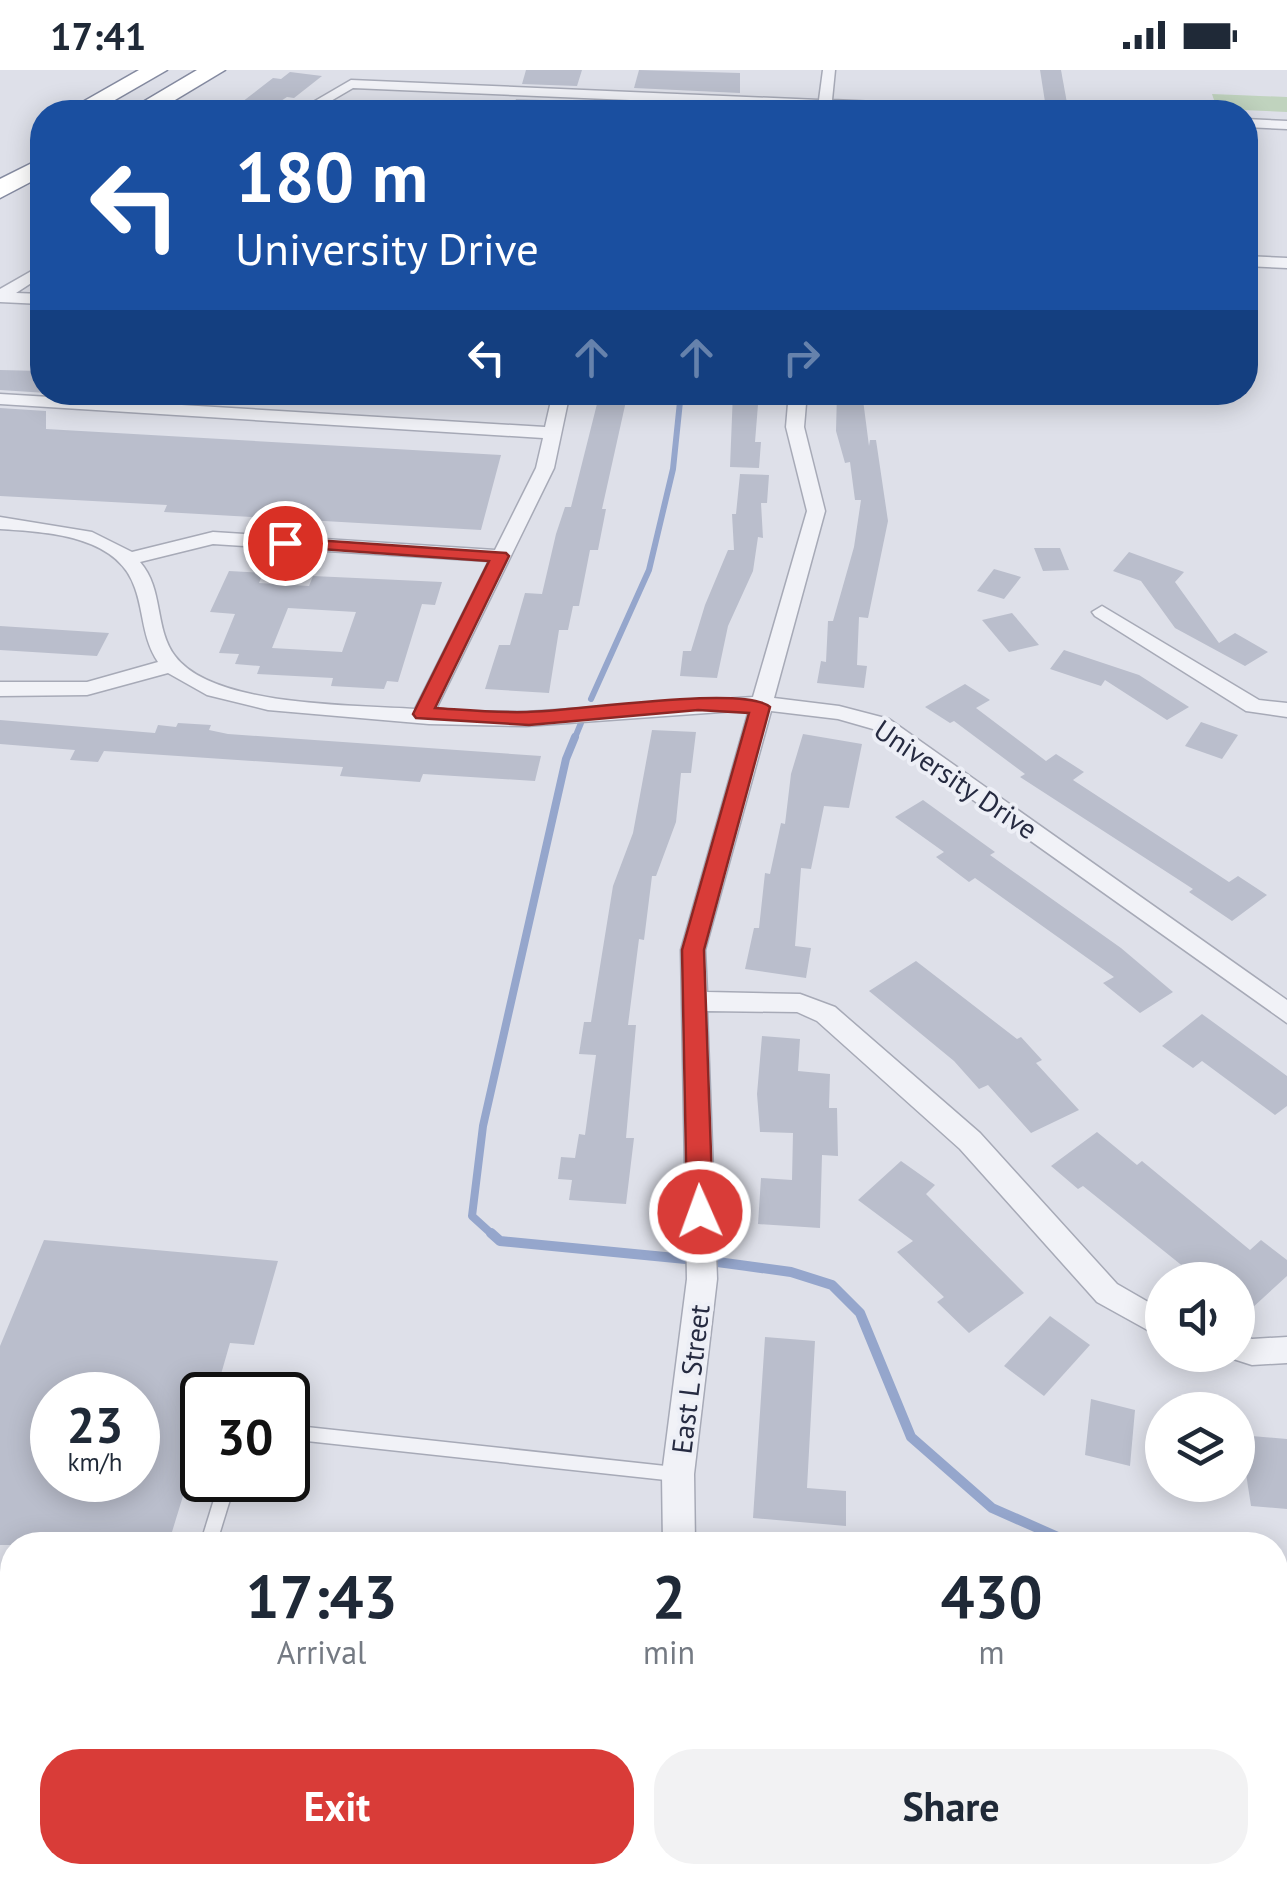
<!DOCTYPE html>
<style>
:root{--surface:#fff;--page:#f2f2f3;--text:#1f2937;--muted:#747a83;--accent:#d93c38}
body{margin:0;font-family:"PT Sans",sans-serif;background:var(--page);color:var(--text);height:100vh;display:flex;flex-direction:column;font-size:38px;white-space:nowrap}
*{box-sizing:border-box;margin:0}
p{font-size:32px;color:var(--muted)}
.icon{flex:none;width:55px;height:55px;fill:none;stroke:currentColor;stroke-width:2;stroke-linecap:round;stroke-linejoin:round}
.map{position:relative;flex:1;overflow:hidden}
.drawer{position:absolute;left:0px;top:1462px;width:1288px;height:352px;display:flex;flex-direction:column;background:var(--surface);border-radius:40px 40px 0 0;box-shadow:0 5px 25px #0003}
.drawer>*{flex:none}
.top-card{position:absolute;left:30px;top:30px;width:1228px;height:305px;border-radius:40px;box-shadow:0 5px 25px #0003;background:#1a4fa0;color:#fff;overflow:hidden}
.fabs{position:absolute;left:1145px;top:1192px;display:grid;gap:20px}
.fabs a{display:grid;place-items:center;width:110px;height:110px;border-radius:50%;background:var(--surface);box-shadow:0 5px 25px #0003;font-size:50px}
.speed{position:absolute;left:30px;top:1302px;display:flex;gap:20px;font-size:50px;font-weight:700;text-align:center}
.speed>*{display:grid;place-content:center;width:130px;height:130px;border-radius:50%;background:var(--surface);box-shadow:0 5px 25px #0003;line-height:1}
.speed small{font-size:25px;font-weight:400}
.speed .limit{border:5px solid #111;border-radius:15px;background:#fff;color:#111}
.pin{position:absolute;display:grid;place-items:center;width:85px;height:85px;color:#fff;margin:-42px;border:5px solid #fff;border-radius:50%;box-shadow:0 2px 10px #0007}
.me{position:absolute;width:110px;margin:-55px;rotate:358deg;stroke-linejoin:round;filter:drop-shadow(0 0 8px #0008)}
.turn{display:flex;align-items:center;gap:35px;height:210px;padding:0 40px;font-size:45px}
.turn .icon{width:130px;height:130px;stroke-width:2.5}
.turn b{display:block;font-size:70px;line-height:85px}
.lanes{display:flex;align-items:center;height:95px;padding:0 40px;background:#0003;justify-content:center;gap:50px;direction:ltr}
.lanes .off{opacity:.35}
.eta{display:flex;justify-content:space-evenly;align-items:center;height:170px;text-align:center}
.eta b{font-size:60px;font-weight:700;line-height:70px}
.button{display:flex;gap:20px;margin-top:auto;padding:20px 40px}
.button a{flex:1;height:115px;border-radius:40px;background:var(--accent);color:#fff;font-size:40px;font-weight:700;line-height:115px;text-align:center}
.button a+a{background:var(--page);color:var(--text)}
.status{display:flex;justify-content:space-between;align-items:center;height:70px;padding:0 50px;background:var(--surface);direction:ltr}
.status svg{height:28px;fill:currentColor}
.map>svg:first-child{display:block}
.green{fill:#c0d3be}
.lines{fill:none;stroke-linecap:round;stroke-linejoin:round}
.stream-far2{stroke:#95a6cc;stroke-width:6}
.stream-far1{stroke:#95a6cc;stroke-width:8}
.stream{stroke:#95a6cc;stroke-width:10}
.building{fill:#babecc;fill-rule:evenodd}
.service-casing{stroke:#a7aab7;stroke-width:3}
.minor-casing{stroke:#a7aab7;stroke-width:3}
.motorway-casing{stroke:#848aa0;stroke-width:3}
.service{fill:#f1f2f7;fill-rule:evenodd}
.minor{fill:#f1f2f7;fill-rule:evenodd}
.motorway{fill:#fff;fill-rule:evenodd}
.route{fill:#d93c38;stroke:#8d2724;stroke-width:2.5}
.labels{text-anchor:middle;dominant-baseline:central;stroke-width:8;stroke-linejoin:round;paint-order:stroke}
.street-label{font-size:28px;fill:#262b41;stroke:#edeff6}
</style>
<div class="status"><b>17:41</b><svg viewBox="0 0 49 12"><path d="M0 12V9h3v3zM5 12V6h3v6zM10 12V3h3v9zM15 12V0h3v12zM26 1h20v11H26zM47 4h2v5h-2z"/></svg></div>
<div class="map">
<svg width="1287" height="1813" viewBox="0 0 1287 1813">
<rect width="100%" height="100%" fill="#dee0e9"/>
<!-- green -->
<polygon class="green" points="1212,24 1287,27 1287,42 1217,39"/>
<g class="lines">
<!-- stream-far2 -->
<g class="stream-far2">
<polyline points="591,629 649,500 673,399 681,322"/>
<polyline points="574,670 581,653"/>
</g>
<!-- stream-far1 -->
<polyline class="stream-far1" points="494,1166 472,1146 483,1056 566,689 575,667"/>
<!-- stream -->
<g class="stream">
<polyline points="491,1163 500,1171 696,1190"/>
<polyline points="710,1191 791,1202 832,1215 860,1243 911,1367 992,1438 1076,1475"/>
<polyline points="1275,1525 1287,1527"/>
</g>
</g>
<!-- building -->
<g class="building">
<polygon points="526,0 582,0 577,16 522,14"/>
<polygon points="639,0 740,3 740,23 634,18"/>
<polygon points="1040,0 1061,0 1067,33 1045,32"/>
<polygon points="290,2 322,6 294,28 287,27 264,42 229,42 273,8 281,9"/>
<polygon points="516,29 572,31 569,42 511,42"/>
<polygon points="630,34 740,38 740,42 628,42"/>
<polygon points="0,300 42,301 42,322 47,323 0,320"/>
<polygon points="600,322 628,322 602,439 606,439 598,480 590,480 579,536 573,536 568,560 559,560 549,623 485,619 499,575 510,575 525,523 542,524 556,464 565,437 571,437"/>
<polygon points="733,322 759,322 755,372 761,372 759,398 730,397"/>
<polygon points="837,322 862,322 869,376 870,370 876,370 888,451 868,548 859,547 857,595 867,596 864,618 817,613 821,591 826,592 828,551 833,551 854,477 861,430 855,430 850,392 845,393 836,361"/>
<polygon points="0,338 46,341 46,359 501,385 481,460 164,442 167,435 0,426"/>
<polygon points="740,404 769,405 767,433 761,433 763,468 758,467 753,501 728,556 717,608 680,606 683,581 691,581 705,535 728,480 734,480 732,444 736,444"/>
<polygon points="1034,478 1060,478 1069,500 1043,501"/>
<polygon points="1129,482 1184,502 1175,512 1219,573 1235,563 1268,582 1245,596 1175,558 1141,511 1113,501"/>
<polygon points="994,499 1021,507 1004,529 977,521"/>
<path d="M229,501L263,503L259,513L309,516L313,506L442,512L435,535L422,534L398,612L387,611L384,619L331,616L333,608L257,604L260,596L235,594L239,584L219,583L235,544L210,542ZM288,538L356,542L342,582L272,578Z"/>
<polygon points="1012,543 1039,575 1009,582 982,550"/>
<polygon points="0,556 109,563 97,586 0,580"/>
<polygon points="1064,580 1139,605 1189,637 1167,650 1105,610 1101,616 1050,599"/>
<polygon points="965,614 990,630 976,638 1046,691 1056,684 1084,702 1073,710 1229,812 1238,806 1267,825 1232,851 1189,822 1193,819 1020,707 1025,704 954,651 950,653 925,637"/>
<polygon points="0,650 155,663 158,655 176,657 178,653 211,655 209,660 228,664 541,686 535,711 423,704 420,712 340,706 343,697 104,681 98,692 70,690 75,680 0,674"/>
<polygon points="1201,652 1238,665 1222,689 1185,676"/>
<polygon points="652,660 696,662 691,703 681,703 676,752 656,806 652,806 644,870 639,869 628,955 636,955 626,1068 634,1068 626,1134 569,1130 572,1110 558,1109 561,1087 575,1088 579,1064 585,1065 596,985 579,984 584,952 591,952 613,816 633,763"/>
<polygon points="803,664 862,674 849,738 824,736 811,799 801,798 795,876 811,878 806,908 745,899 754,858 759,858 765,803 770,804 781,753 785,754 791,704"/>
<polygon points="923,730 995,782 990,785 1121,878 1173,922 1140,943 1103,913 1114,907 975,808 969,812 936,787 944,782 895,747"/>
<polygon points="916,891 1017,969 1021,967 1042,990 1036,993 1079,1040 1031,1063 988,1015 979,1019 954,991 869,921"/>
<polygon points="1202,944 1287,1006 1287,1036 1275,1045 1202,991 1193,998 1162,976"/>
<polygon points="762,966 800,969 798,1001 830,1004 829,1038 837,1038 838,1086 822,1085 820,1158 758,1154 761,1108 792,1110 793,1063 760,1062 757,1024"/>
<polygon points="1097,1062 1137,1095 1142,1091 1250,1180 1261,1170 1287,1190 1287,1206 1251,1239 1238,1228 1238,1210 1200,1210 1083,1116 1078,1119 1051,1096"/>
<polygon points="901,1091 935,1115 926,1124 1024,1223 969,1263 937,1232 944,1227 897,1182 913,1171 858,1130"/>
<path d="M44,1170L278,1191L254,1275L230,1273L215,1325H202V1364L168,1475H0V1276ZM52,1325H138V1410H52Z"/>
<polygon points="1050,1246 1090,1275 1044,1326 1004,1296"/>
<polygon points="765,1267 815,1271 807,1418 846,1421 846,1456 753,1448"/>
<polygon points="1091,1329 1135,1340 1130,1396 1085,1385"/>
<polygon points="1240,1365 1287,1369 1287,1439 1251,1436"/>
</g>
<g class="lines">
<defs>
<g id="service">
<polygon points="288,1355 675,1397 681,1399 683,1404 681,1409 675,1411 288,1369"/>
<polygon points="220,1410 236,1410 216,1475 200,1475"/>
<polygon points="0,1580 12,1582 12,1598 0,1598"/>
</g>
<g id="minor">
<polygon points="823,0 835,0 832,30 1011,38 1018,42 831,38 830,42 818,42 818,38 353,18 312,42 296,42 351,10 819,30"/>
<polygon points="1245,49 1287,51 1287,59 1245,57"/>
<polygon points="1245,186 1287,188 1287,198 1245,196"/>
<polygon points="42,195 42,206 16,223 42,224 42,234 0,232 0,219"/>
<path d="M553,322H570L554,398L435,641L526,642L753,627L807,441L786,357L789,322H807L804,357L825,441L774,628L839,636L889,649L1287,930V953L873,659L838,649L771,641L705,880L707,922L800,924L835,937L980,1063L1117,1214L1162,1240V1268L1097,1232L960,1079L817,951L797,942L707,941L717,1209L694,1404L695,1475H663L662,1404L687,1209L681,880L749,640L526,656L429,654L268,640L207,625L168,603L87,625L0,626V612H87L158,592C142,568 144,543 135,518C118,465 46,462 0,459V447L92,462L132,482L213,462L495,480L536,398L543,368L0,334V324L545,357ZM213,474L489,491L415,639C355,635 213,637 175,586C154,558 164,519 140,492Z"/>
<polygon points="1102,536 1259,630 1287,633 1287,647 1246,641 1095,546 1092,542"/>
<polygon points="1238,1265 1252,1269 1287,1267 1287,1293 1252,1295 1227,1287 1238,1285"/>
<polygon points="1275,1555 1287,1556 1287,1590 1275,1589"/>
<polygon points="628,1802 666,1802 665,1813 627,1813"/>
</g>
<g id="motorway">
<polygon points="139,0 167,0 94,42 65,42"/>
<polygon points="197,0 225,0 155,42 126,42"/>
<polygon points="42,88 42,106 0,128 0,109"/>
</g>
</defs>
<!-- service casing -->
<use href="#service" class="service-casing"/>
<!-- minor casing -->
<use href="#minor" class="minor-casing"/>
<!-- motorway casing -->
<use href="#motorway" class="motorway-casing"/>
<!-- service -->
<use href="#service" class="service"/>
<!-- minor -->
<use href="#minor" class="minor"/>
<!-- motorway -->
<use href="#motorway" class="motorway"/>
</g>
<!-- route -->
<path class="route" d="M285,468L506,483L509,486L435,638C466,640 497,643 527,642C570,642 745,614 770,637L704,880L713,1142L709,1149L700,1153L687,1142L682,880L749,643L698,640L529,655L416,648L413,644L489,491L279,476L276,473Z"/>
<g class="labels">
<!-- street labels -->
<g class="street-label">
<text transform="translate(956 709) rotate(34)">University Drive</text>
<text transform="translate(690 1309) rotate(-83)">East L Street</text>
</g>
</g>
</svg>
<div class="fabs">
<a><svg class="icon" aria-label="sound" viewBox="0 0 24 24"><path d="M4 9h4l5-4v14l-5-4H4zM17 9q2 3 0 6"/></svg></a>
<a><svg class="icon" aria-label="layers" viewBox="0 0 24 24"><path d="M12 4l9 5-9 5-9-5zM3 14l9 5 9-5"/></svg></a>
</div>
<div class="speed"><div>23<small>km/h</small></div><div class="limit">30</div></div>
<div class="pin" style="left:285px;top:473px;background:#d93025"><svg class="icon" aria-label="arrive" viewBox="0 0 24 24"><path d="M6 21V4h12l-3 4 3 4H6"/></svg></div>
<svg class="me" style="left:700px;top:1142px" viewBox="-20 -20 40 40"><circle r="17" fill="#d93c38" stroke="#fff" stroke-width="3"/><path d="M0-11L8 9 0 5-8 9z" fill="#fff"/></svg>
<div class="top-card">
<div class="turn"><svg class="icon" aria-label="left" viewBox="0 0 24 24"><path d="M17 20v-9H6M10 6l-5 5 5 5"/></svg><div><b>180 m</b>University Drive</div></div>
<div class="lanes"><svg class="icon" aria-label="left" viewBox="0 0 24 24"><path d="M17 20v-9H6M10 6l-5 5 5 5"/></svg><svg class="icon off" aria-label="ahead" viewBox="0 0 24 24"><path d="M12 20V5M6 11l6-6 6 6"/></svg><svg class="icon off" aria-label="ahead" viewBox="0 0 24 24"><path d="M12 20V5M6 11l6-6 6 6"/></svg><svg class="icon off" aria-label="right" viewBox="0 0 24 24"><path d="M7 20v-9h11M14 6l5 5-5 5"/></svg></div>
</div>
<section class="drawer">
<div class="eta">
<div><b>17:43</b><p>Arrival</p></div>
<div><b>2</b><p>min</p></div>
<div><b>430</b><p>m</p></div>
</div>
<div class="button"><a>Exit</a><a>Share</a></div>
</section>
</div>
